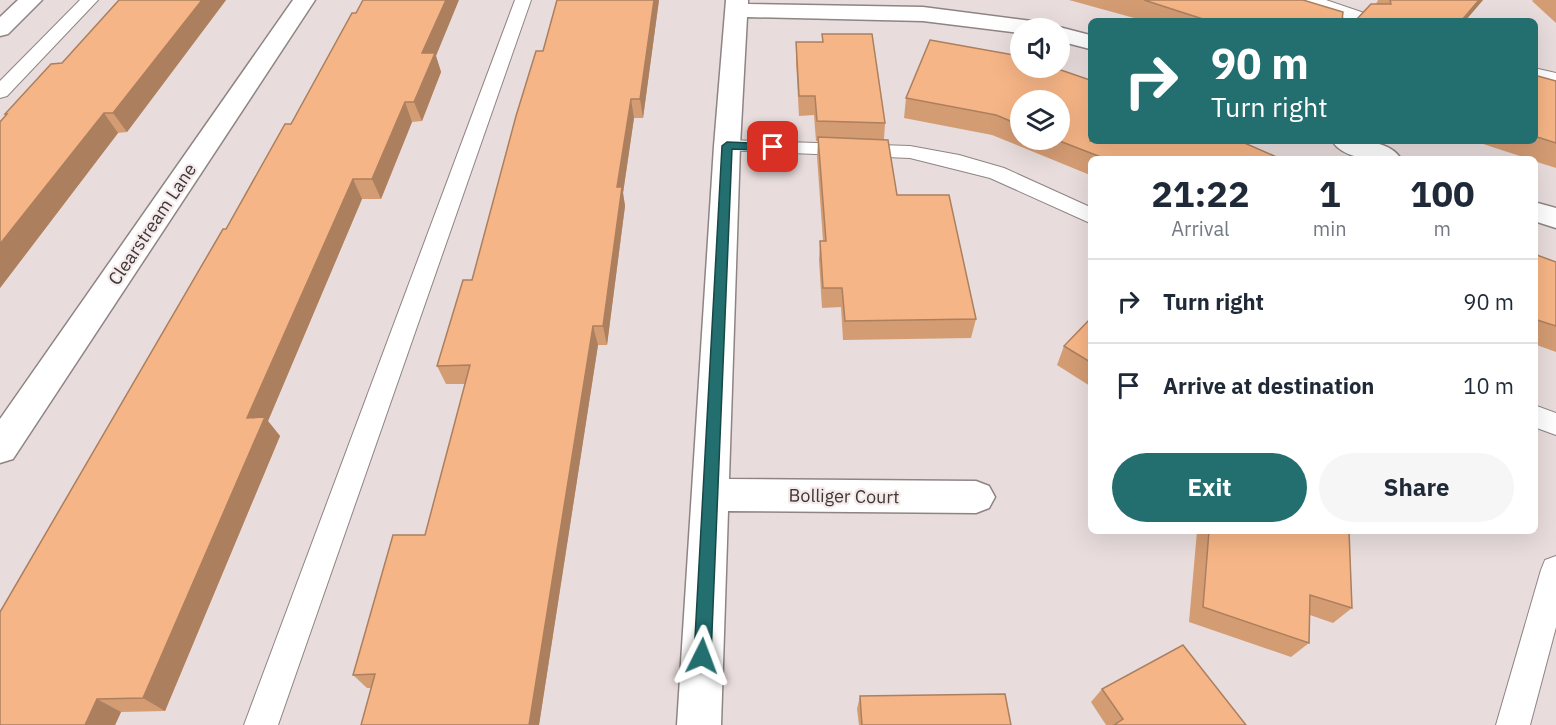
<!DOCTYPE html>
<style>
:root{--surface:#fff;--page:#f6f6f7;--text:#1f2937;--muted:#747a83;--line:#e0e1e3;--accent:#236e6f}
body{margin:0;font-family:"IBM Plex Sans",sans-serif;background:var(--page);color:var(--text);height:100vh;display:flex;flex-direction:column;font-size:22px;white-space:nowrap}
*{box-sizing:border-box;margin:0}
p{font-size:20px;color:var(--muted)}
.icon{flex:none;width:33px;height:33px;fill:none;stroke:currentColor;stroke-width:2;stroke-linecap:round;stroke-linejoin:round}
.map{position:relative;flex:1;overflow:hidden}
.side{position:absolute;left:1088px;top:156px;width:450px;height:378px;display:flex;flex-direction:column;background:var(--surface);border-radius:9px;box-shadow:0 6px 24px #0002}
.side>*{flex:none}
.guide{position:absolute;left:1088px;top:18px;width:450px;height:126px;border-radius:9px;box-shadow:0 6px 24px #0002;background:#236e6f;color:#fff;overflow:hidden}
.buttons{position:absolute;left:1010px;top:18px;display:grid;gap:12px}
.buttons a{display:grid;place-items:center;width:60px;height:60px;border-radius:50%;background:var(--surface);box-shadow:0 6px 24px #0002;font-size:30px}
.pin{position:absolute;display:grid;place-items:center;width:51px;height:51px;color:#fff;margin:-26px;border-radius:12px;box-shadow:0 3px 9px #0006}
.me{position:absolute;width:66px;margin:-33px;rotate:3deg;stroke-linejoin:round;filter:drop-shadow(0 0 4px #0008)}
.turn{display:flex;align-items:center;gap:21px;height:126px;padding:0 24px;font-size:27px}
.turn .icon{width:78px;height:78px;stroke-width:2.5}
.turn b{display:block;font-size:42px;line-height:51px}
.eta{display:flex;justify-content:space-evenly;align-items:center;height:102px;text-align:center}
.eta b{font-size:36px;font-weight:700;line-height:42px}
.button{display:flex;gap:12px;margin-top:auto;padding:12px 24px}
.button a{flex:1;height:69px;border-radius:36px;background:var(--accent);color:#fff;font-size:24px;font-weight:700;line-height:69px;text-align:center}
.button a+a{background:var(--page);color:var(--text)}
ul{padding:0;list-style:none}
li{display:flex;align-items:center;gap:18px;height:84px;padding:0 24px;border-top:2px solid var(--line)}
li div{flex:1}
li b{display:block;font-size:22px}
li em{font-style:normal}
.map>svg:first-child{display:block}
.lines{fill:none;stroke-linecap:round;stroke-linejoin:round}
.lane-casing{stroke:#8e8483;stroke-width:2}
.street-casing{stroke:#8e8483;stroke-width:3}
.secondary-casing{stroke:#8e8483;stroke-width:3}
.lane{fill:#fff;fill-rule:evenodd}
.street{fill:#fff;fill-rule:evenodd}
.secondary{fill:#fff;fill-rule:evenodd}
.wall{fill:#d49c73;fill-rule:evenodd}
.shaded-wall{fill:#ac7f5e}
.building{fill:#f6b586;stroke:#ac7f5e;stroke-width:1.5}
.route{fill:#236e6f;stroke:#174848;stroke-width:1.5}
.labels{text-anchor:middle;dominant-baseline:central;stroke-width:4.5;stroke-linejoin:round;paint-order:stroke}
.street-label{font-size:18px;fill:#3c3837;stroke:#f5eae9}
</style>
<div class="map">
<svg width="1556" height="725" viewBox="0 0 1556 725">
<rect width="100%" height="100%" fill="#e8dddc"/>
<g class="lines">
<defs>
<g id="lane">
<polygon points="80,0 98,0 7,96 0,98 0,81"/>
<polygon points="515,0 531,0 278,725 244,725"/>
<polygon points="1302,0 1326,0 1376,17 1379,21 1353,21 1304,4"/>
<polygon points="1534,68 1556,73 1556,85 1534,79"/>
<polygon points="727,140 910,146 959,155 1004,168 1090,207 1090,223 990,178 910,158 720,150 717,146 720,142"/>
<polygon points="1534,405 1556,413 1556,435 1534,427"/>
<polygon points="1556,556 1556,627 1530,725 1496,725 1541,570 1545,560"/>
</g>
<g id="street">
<polygon points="293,0 315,0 13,459 0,463 0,419"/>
<polygon points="726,0 748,0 748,4 923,7 1032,21 1040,23 1043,28 1020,28 1020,33 923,21 747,17 740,146 729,479 976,481 989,486 995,497 989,508 976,513 728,511 721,725 677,725 714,146"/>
<polygon points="1059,27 1090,35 1090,49 1059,41 1059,28 1054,28"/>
<path d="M1332,141C1354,141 1388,138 1401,159C1379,159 1346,162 1332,141Z"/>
<polygon points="1534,202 1556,208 1556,228 1534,221"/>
</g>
<polygon id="secondary" points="18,0 42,0 8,34 0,36 0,17"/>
</defs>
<!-- lane casing -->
<use href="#lane" class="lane-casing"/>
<!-- street casing -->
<use href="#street" class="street-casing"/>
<!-- secondary casing -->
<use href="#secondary" class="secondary-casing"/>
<!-- lane -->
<use href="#lane" class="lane"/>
<!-- street -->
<use href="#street" class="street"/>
<!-- secondary -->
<use href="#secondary" class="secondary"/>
</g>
<!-- wall -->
<g class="wall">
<polygon points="119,0 226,0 127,132 118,133 0,288 0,122 6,116 5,114 62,63"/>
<polygon points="557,0 659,0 643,118 634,118 623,193 625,206 607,345 598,345 539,725 361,725 371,688 367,688 353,675 425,535 465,384 446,384 437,366 472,280 543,51"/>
<polygon points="1069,0 1303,0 1344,21 1145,21"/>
<polygon points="1378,0 1483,0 1465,21 1355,21 1376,4"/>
<polygon points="1533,0 1556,0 1556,23 1532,1"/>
<polygon points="822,34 885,123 884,139 897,195 976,319 971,338 843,340 841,307 822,308 819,260 820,241 823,241 817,156 818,141 816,141 814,115 799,116 796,61 796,42 822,42"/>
<path d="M930,40L1020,56V68H1055L1090,80V141H1240L1281,159H1090V175L992,135L904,118L906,98ZM1020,100H1059V140H1020Z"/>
<polygon points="436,56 441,72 422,121 412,122 381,199 362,199 268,421 280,436 165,711 121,712 115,725 0,725 226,229 291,124"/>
<polygon points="1534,75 1556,81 1556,168 1534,161 1534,159 1529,159 1474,141 1534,141"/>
<polygon points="1534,254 1556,262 1556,352 1534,344"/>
<polygon points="1090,319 1090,386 1057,365 1064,346"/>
<polygon points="1197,531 1349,531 1352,608 1333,623 1310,615 1309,643 1291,657 1189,622"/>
<polygon points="1102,689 1246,725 1106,725 1091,702"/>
<polygon points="860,696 1011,725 859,725 857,709"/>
</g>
<!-- shaded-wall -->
<g class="shaded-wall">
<polygon points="202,0 226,0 127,132 113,113"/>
<polygon points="446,0 459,0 436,56 441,72 422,121 414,102 422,53"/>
<polygon points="654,0 659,0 643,118 640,99"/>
<polygon points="1479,0 1483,0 1465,21 1462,21"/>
<polygon points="631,99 634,118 623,193 625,206 607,345 603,326 617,187"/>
<polygon points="405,102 412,122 381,199 372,179"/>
<polygon points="104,113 118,133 0,288 0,244"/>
<polygon points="353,179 362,199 268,421 280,436 165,711 143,698 247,418"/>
<polygon points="593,326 598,345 539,725 529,725"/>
<polygon points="97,699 121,712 115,725 85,725"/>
</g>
<!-- building -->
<g class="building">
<polygon points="119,0 202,0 113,113 104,113 0,244 0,122 7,114 5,114 51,64 62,63"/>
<polygon points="363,0 446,0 422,53 435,53 414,102 405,102 372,179 353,179 247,418 265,417 143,698 97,699 85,725 0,725 0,612 223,229 226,229 285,124 291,124 352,13 356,13"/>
<polygon points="557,0 654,0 640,99 631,99 617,187 622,187 603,326 593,326 529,725 361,725 375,674 353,675 393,535 425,535 470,365 437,366 463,280 472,280 516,116 536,51 543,51"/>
<polygon points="1144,0 1303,0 1343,12 1342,20 1344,21 1209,21"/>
<polygon points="1390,0 1479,0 1462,20 1356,20 1371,4 1391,4"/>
<polygon points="822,34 872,34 885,123 817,121 815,96 799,96 796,42 823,42"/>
<polygon points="930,40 1020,56 1020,68 1055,68 1090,80 1090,141 1240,141 1281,159 1106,159 1057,140 1059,140 1059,100 1020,100 1020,125 996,115 906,98"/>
<polygon points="1534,75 1556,81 1556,143 1534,136"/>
<polygon points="818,137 888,140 897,195 949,195 976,319 845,321 842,288 823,288 820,241 826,241"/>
<polygon points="1534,254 1556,262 1556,326 1534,319"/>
<polygon points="1090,319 1090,362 1064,346"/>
<polygon points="1209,531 1349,531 1352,608 1310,595 1309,643 1203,607"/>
<polygon points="1183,645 1246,725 1114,725 1123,719 1102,689"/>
<polygon points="1005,694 1011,725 862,725 860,696"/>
</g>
<!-- route -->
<polygon class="route" points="727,142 773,144 778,147 773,151 732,149 711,656 709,662 702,665 696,662 694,656 722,146"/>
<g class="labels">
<!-- street labels -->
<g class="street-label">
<text transform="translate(152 224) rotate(-56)">Clearstream Lane</text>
<text transform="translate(844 496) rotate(1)">Bolliger Court</text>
</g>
</g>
</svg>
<div class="buttons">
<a><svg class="icon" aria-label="sound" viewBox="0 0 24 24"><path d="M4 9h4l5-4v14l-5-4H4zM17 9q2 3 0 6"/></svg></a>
<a><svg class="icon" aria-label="layers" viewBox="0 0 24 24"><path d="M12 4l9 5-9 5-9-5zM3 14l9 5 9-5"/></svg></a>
</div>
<div class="pin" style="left:773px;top:147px;background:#d93025"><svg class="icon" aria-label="arrive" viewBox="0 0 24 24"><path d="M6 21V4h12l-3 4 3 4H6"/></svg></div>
<svg class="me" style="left:702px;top:656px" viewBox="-20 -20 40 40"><path d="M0-17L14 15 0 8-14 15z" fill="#236e6f" stroke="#fff" stroke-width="4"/></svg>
<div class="guide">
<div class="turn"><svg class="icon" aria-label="right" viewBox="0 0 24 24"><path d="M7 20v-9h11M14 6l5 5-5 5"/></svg><div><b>90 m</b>Turn right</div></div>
</div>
<section class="side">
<div class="eta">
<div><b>21:22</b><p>Arrival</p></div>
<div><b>1</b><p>min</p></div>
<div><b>100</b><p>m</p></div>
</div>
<ul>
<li><svg class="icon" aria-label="right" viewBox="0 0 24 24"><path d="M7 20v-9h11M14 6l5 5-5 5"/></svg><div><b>Turn right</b></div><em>90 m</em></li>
<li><svg class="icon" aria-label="arrive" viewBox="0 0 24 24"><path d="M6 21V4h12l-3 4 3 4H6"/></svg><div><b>Arrive at destination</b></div><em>10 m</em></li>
</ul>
<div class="button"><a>Exit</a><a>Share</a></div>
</section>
</div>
